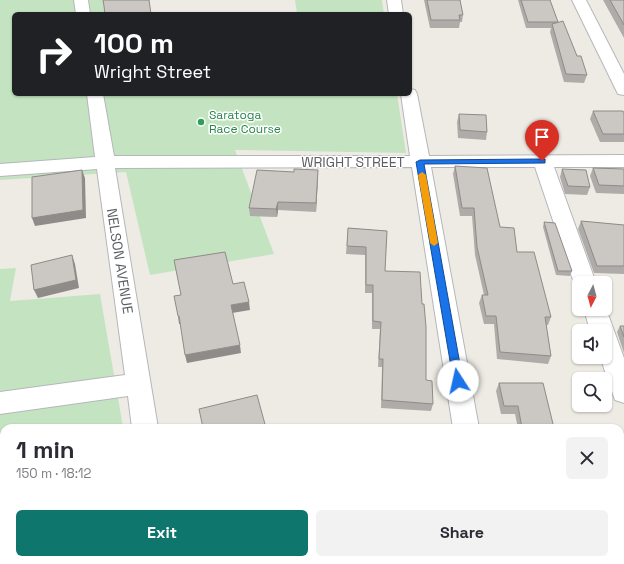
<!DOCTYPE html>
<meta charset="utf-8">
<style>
:root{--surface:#fff;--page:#f2f2f3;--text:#2b2b33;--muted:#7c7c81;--accent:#0f766e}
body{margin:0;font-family:"Space Grotesk",sans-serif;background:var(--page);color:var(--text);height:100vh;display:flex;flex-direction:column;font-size:15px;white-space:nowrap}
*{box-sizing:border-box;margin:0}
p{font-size:13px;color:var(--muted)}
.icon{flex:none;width:22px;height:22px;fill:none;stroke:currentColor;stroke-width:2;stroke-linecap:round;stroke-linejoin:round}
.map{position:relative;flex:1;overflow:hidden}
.side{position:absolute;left:0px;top:424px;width:624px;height:140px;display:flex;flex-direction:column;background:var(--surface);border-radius:12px 12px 0 0;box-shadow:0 1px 3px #0004}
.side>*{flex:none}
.banner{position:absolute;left:12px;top:12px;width:400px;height:84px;border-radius:6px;box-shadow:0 1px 3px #0004;background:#202124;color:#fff;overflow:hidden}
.needle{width:26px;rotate:186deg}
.controls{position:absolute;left:572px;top:276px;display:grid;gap:8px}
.controls a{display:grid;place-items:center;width:40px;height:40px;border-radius:6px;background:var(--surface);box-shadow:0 1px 3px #0004;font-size:20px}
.pin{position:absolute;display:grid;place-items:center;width:34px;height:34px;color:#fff;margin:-41px -17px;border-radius:50% 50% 50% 0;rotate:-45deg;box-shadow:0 0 4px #0007}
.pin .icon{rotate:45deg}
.me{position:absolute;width:44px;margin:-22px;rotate:350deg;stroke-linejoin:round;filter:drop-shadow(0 0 3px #0008)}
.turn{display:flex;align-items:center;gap:14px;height:84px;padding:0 16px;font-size:18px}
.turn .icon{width:52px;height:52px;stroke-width:2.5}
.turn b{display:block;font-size:28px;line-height:34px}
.round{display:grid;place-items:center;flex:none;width:42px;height:42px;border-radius:6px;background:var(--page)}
.summary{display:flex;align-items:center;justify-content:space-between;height:68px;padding:0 16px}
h1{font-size:24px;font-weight:700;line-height:30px}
.cta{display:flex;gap:8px;margin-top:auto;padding:8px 16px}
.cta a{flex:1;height:46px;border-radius:6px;background:var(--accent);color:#fff;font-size:16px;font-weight:700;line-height:46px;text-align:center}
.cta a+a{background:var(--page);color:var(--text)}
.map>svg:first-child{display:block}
.green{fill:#c4e4c1}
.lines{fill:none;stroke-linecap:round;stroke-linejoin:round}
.minor-casing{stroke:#b4b7ba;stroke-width:2}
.minor{fill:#fff;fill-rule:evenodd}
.wall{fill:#afaba8}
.shaded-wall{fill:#8e8b88}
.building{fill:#cbc7c3;stroke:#8e8b88}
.route{fill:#1a73e8;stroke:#114b97}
.slow{fill:#f59e0b}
.leisure-dot{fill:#2e9e5b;stroke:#fff;stroke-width:1.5}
.labels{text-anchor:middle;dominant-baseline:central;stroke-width:3;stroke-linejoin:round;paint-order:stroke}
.far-leisure-label{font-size:12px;fill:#27864d;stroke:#fff;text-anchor:start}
.street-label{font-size:14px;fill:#5c6064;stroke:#fff}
</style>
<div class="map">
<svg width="624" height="564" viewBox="0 0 624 564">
<rect width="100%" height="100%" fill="#eeebe4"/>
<!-- green -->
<g class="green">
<polygon points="0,0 103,0 105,14 14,14 14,94 397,94 406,153 235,150 274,254 150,275 126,172 0,180"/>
<polygon points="295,0 382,0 384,14 297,14"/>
<polygon points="16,268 10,301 100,294 123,427 4,428 4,446 0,446 0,269"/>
</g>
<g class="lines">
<defs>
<g id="minor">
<polygon points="74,0 88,0 90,14 76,14"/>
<polygon points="387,0 401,0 403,14 389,14"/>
<polygon points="572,0 586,0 624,74 624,95 618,94 616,90"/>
<polygon points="410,89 415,90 417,94 429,156 624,155 624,167 554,167 596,283 579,283 579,289 574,283 535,167 431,167 479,428 453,428 412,167 115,168 158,428 132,428 128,396 0,414 0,392 125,375 97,169 0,176 0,164 95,157 87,94 103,94 114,156 410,156 401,94 410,94"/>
<polygon points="605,306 624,358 624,403 615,400 600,357 605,357 605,331 590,331 584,309 605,309"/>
<polygon points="150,560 180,560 181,564 151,564"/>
<polygon points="474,560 504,560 505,564 475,564"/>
</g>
</defs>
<!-- minor casing -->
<use href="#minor" class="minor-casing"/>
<!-- minor -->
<use href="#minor" class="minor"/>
</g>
<!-- wall -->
<g class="wall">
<polygon points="424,0 460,0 463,15 462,22 460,22 459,28 430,28"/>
<polygon points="518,0 550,0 558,22 577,56 587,75 584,83 564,82 550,32 551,28 526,28"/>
<polygon points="603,0 624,0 624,38"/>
<polygon points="593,111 624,113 624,142 600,142 590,119"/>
<polygon points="459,114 487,132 486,140 458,138 457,122"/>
<polygon points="455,166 500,227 517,252 551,317 548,325 546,325 551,356 548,364 497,359 494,324 484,324 479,303 482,295 484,295 475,255 472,216 460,216 453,174"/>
<polygon points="593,168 624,169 624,194 596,193 590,176"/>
<polygon points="562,169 590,187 587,195 565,194 560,177"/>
<polygon points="318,170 316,212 278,210 277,217 250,216 249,208 294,172"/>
<polygon points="581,221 624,225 624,274 594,273 578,229"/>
<polygon points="544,222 572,271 570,276 556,275 543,227"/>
<polygon points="348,228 387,231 385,271 426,380 433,404 431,411 381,408 382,367 378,367 380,329 372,329 372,293 365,293 365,255 346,254"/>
<polygon points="620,326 624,326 624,353 617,332"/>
<polygon points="499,383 554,428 518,428 515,414 501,414 496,391"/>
<polygon points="601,560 620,560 624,564 603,564"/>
</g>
<!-- shaded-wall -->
<g class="shaded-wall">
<polygon points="82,170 85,178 86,218 35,226 32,218"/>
<polygon points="318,170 318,178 316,212 316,203"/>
<polygon points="278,202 278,210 277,217 276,209"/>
<polygon points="72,255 75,264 79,288 38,298 34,290"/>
<polygon points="249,302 250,310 232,313 231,305"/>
<polygon points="178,316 179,316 181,324 179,324"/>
<polygon points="240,345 241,353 187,363 185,355"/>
<polygon points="0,525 4,531 3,556 0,557"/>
<polygon points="92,560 115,560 115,562 105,564 72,564"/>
<polygon points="293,561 293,564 281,564"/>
</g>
<!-- building -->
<g class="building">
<polygon points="103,0 149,0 151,14 105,14 104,6"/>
<polygon points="427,0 460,0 463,15 459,15 460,20 431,20"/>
<polygon points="521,0 550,0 558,22 528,22"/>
<polygon points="610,0 624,0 624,25"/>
<polygon points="563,21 577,56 581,56 587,75 566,74 552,24"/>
<polygon points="593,111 623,111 624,113 624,134 603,134"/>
<polygon points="459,114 486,115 487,132 460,130"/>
<polygon points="455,166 487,168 500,227 514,228 517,252 534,252 551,317 545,317 551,356 500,352 496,316 486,316 482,295 488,295 477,247 474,208 462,208"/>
<polygon points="593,168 624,169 624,186 599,185"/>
<polygon points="294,169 318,170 316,203 278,202 276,209 249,208 257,170 294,172"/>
<polygon points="562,169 586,170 590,187 568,186"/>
<polygon points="82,170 83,210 32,218 32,177"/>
<polygon points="581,221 624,225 624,266 597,266"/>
<polygon points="544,222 555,223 572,271 558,271"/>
<polygon points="348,228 387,231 385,271 420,272 422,304 424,304 426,327 426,380 432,381 433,404 382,400 383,359 379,359 381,322 373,321 373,285 366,285 366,247 347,246"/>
<polygon points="225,252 233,284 244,282 249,302 231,305 240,345 185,355 179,316 178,316 174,296 181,295 174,260"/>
<polygon points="72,255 76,280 34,290 31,265"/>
<polygon points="620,326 624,326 624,337"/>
<polygon points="499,383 543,383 554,428 522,428 518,406 504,406"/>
<polygon points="257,395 266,428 203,428 199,409"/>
<polygon points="624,534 624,564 610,564 608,560 620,560 620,535"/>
<polygon points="25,560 92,560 72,564 25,564"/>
<polygon points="227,560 293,560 293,561 281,564 228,564"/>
<rect x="312" y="560" width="77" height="4"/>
</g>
<!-- route -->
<polygon class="route" points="542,159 545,159 545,163 424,164 463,381 458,385 454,384 416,162 420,160"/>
<!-- slow -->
<polygon class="slow" points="422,172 426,175 438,243 434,246 430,243 418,175"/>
<!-- markers -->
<circle class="leisure-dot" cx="201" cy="122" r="4"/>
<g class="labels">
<!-- far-leisure labels -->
<g class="far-leisure-label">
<text x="209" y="115">Saratoga<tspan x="209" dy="14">Race Course</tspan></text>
</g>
<!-- street labels -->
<g class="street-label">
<text x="353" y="162">WRIGHT STREET</text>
<text transform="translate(120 261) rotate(81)">NELSON AVENUE</text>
</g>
</g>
</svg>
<div class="controls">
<a><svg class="needle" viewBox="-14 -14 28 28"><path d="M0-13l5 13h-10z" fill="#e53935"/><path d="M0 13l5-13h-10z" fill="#7c7c81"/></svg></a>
<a><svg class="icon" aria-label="sound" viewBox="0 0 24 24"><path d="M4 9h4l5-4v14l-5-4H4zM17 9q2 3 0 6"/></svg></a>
<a><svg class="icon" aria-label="search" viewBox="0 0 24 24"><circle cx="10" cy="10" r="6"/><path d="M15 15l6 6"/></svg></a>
</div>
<div class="pin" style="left:542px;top:161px;background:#d93025"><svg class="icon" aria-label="arrive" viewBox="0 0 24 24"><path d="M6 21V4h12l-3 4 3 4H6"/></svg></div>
<svg class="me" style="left:458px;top:381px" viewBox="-20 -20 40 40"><circle r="19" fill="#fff"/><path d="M0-13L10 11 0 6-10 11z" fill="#1a73e8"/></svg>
<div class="banner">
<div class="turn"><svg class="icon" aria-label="right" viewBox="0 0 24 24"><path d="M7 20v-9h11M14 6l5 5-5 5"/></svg><div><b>100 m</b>Wright Street</div></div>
</div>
<section class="side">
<div class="summary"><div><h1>1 min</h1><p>150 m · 18:12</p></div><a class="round"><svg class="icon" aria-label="close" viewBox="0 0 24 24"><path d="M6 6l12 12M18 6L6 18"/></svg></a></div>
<div class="cta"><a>Exit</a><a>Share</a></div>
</section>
</div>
